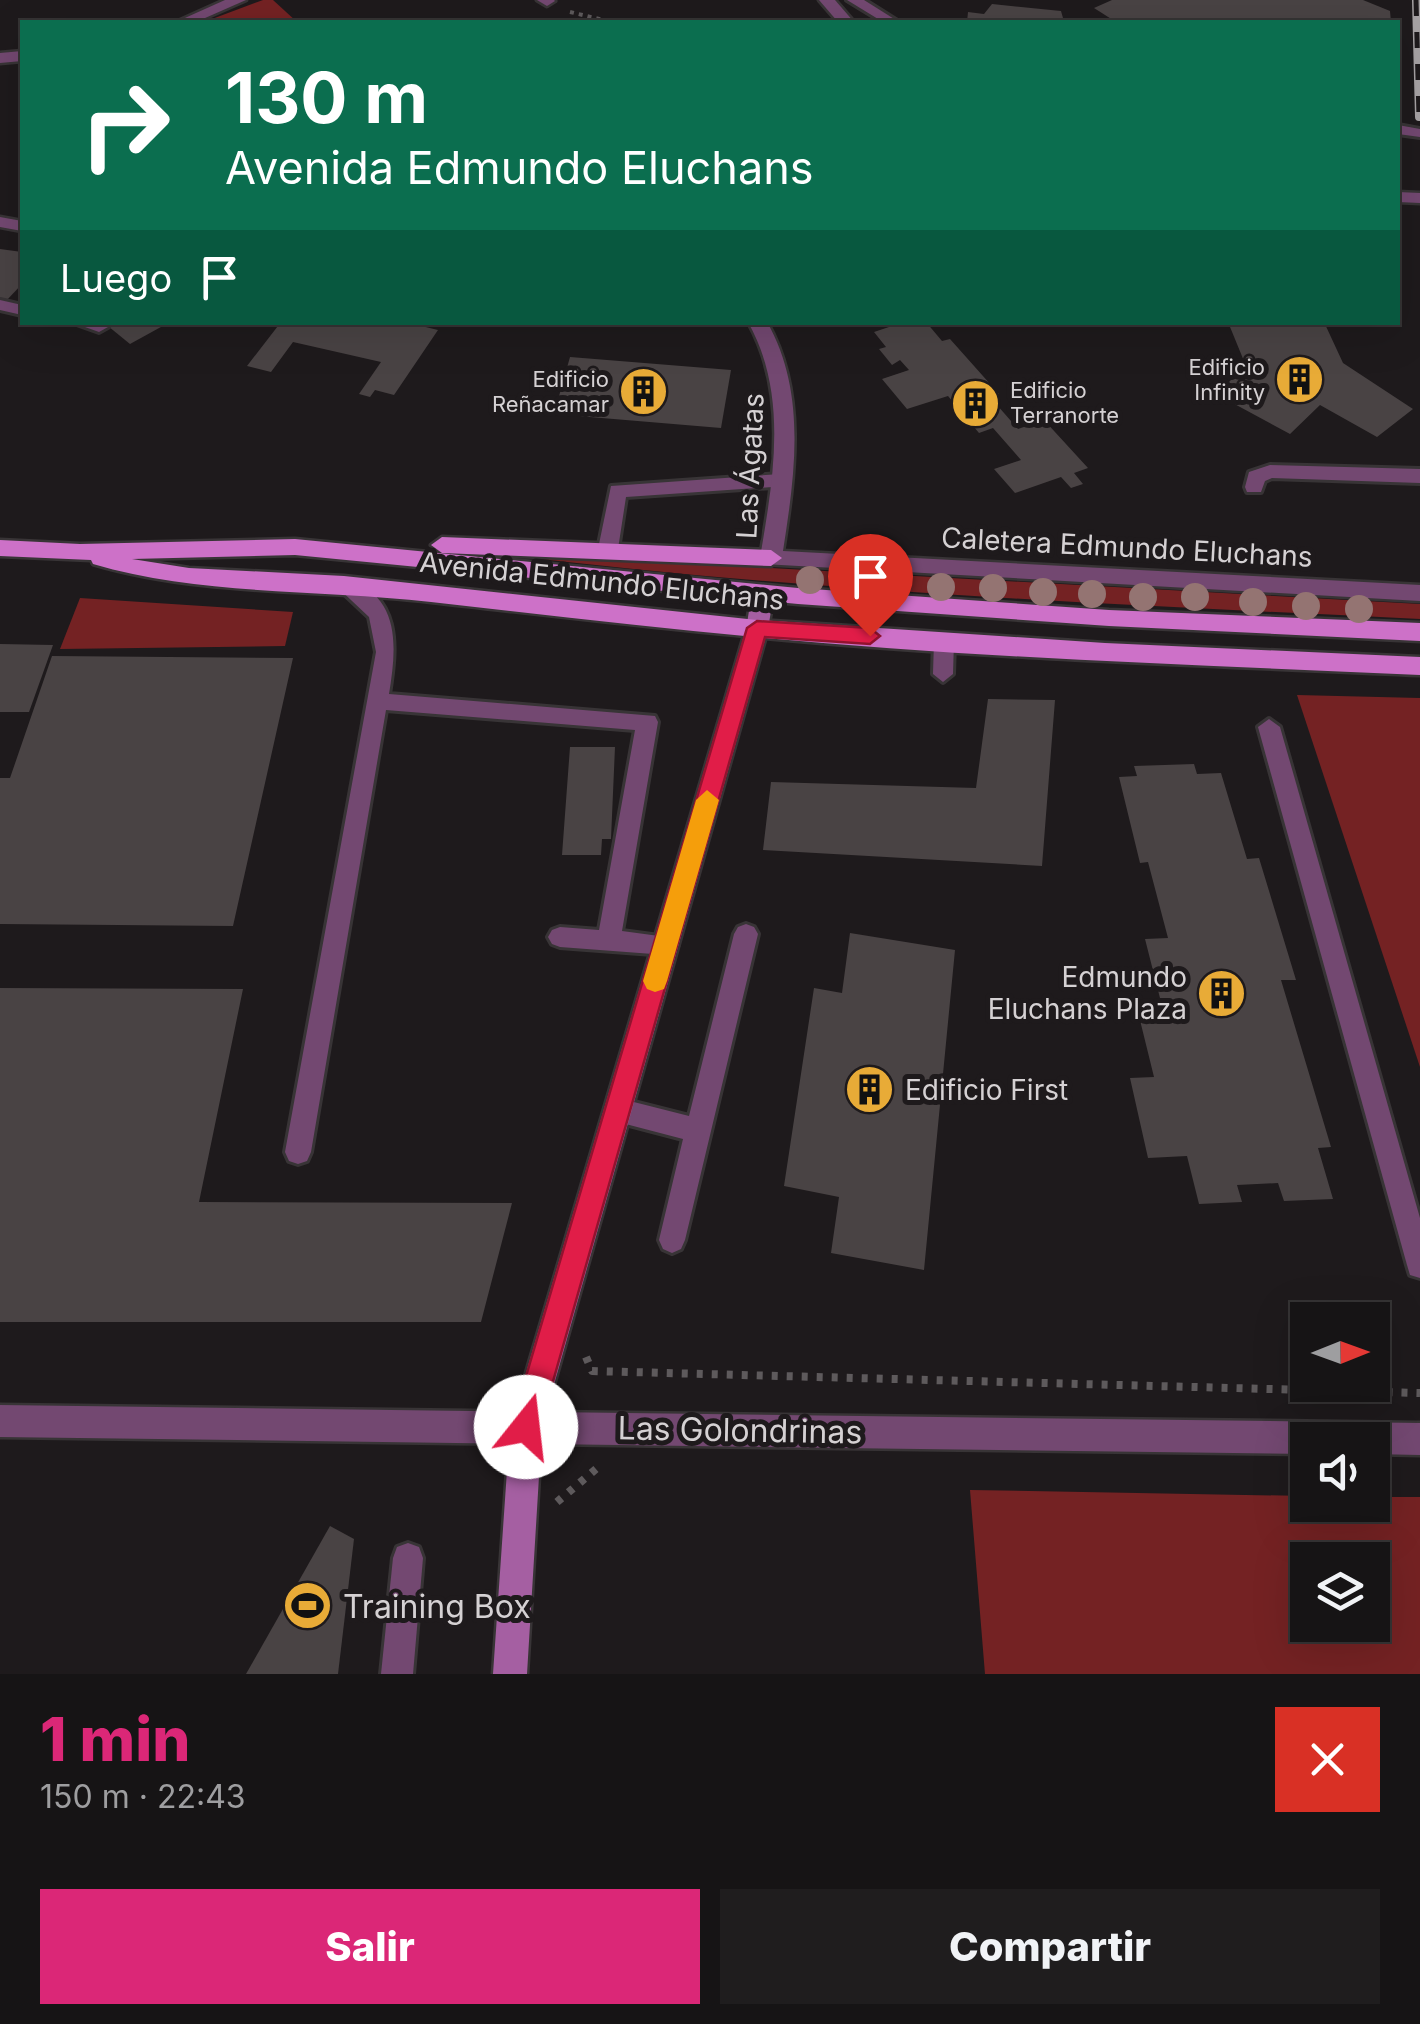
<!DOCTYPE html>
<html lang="es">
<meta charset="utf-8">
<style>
:root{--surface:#161415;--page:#1f1d1e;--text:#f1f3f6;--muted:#9e9ea0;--line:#353334;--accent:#db2777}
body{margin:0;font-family:Inter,sans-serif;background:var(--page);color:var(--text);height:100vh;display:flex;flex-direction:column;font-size:38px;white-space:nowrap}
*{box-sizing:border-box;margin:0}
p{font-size:32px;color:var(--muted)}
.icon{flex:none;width:55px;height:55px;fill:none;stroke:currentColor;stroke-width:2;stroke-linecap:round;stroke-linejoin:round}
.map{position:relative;height:1674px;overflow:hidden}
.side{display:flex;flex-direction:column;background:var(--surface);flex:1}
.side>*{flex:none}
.banner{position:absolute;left:20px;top:20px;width:1380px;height:305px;border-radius:0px;box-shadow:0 10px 40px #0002,0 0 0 2px var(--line);background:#0b6e4f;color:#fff;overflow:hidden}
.needle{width:65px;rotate:89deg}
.fabs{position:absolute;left:1290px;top:1302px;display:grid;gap:20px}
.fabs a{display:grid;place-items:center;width:100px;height:100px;border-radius:0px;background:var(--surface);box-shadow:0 10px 40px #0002,0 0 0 2px var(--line);font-size:50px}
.pin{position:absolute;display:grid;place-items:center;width:85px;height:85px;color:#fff;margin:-102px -42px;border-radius:50% 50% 50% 0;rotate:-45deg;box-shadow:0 0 10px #0007}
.pin .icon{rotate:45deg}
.me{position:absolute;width:110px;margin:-55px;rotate:16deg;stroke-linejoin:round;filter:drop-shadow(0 0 8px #0008)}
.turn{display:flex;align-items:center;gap:35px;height:210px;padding:0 40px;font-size:45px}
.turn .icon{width:130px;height:130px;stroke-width:2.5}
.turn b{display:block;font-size:70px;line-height:85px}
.then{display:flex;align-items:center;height:95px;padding:0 40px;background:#0003;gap:20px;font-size:38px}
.round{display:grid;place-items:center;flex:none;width:105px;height:105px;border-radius:0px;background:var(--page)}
.head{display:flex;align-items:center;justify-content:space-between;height:170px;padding:0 40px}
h1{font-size:60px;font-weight:800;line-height:75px;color:var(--accent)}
.primary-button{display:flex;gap:20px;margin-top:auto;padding:20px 40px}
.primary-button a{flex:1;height:115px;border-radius:0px;background:var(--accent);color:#fff;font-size:40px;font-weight:800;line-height:115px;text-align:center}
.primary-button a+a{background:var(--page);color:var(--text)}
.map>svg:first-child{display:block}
.green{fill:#742223;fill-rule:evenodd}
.building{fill:#494344}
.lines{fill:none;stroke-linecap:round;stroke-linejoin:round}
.lane-casing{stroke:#383436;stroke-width:6}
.street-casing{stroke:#383436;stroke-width:5}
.secondary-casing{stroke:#383436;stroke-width:5}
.primary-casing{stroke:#383436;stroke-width:5}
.path-far1{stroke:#5e5a5c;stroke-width:4;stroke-dasharray:4 5;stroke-linecap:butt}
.path{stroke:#5e5a5c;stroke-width:8;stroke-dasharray:6 9;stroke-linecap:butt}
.lane{fill:#734871;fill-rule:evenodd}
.street{fill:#734871;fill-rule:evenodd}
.secondary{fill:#a55fa2;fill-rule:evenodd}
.primary{fill:#cd71c8;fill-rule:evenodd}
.rail-casing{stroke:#a6a2a4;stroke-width:8}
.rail{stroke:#1e1a1c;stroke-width:5;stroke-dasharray:16;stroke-linecap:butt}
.tree{fill:#947472}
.route{fill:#e11d48;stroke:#92132f;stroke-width:2.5}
.slow{fill:#f59e0b}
.labels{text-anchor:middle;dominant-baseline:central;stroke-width:10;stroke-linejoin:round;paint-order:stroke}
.far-poi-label{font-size:22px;fill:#d5d1d3;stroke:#1e1a1c;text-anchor:end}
.street-label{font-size:28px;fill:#d5d1d3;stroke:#1e1a1c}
.poi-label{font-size:28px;fill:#d5d1d3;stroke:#1e1a1c;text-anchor:end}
.near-street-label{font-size:32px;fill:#d5d1d3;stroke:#1e1a1c}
.near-poi-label{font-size:32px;fill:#d5d1d3;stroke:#1e1a1c;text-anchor:start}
</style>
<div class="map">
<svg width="1420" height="1674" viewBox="0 0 1420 1674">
<rect width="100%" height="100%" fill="#1e1a1c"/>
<!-- green -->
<g class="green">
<polygon points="263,0 273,0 297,22 204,22"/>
<path d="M482,552L1420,604V619C1107,604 793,591 482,552Z"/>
<polygon points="80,598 293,612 285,646 60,649"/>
<polygon points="1297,695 1420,698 1420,1067"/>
<path d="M970,1490L1307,1496L1308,1505H1372L1373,1497H1420V1674H985ZM1372,1560V1625H1308V1560Z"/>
</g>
<!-- building -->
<g class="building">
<polygon points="1112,0 1363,0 1390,11 1391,22 1116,22 1094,8"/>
<polygon points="992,4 1061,11 1063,18 1088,18 1089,22 967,22 968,12 984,14"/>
<polygon points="0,249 22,252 22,284 6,301 0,300"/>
<polygon points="103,322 170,322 130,344"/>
<polygon points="281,322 405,322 438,330 394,395 375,390 370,397 359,394 381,362 293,342 271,372 247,366"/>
<polygon points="904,322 926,322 942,341 950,339 999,394 990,397 1018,429 1044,420 1088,468 1074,473 1083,484 1071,488 1061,477 1015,493 994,469 1021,460 993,428 979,433 948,396 907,409 882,379 909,370 900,360 892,365 879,349 886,347 874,332"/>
<polygon points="1228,322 1324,322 1343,363 1413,409 1377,437 1320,405 1290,434 1216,394 1246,366"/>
<polygon points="570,357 731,370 721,428 554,414"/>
<polygon points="0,644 53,645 29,712 0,712"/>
<polygon points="52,656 293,658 233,926 0,924 0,778 10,778"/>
<polygon points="988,699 1055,700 1042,866 763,850 771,782 976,788"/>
<polygon points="570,747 615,747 611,839 602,839 601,855 562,855"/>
<polygon points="1194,764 1197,774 1221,773 1247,859 1259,858 1296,980 1281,980 1331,1147 1318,1148 1333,1199 1284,1201 1278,1183 1237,1185 1242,1202 1199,1204 1187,1156 1148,1158 1130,1078 1154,1077 1137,1008 1162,1006 1145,939 1168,938 1148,862 1140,863 1119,777 1137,776 1134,766"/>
<polygon points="850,933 955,950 924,1270 831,1253 839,1197 784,1186 814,988 842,993"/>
<polygon points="0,988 243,989 199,1202 512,1203 481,1322 0,1322"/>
<polygon points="330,1526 354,1539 338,1674 246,1674"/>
</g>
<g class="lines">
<defs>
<g id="lane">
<polygon points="847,0 864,0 899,22 883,22"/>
<polygon points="1398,125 1420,129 1420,137 1398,134"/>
<polygon points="0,300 22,305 22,315 0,310"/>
<polygon points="71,322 103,322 108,327 99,332"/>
<polygon points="1270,465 1420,469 1420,483 1272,478 1265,481 1261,492 1247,492 1245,487 1249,472"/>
<polygon points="780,474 789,481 787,486 626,497 618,549 608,556 598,549 611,486"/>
<path d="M344,577C401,596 397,645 389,694L655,716L658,722L622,931L674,938L678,945L674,952L666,955L560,947L552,944L548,937L552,930L560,927L599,930L635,730L386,710L311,1152L307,1161L298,1164L289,1161L285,1152L376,652L369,617L334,584Z"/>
<polygon points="944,633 954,641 953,674 943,682 933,674 934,641"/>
<polygon points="1269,719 1280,727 1420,1218 1420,1278 1410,1275 1407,1265 1258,727"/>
<polygon points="746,924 754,927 758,934 685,1240 681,1249 672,1253 663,1249 659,1240 683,1139 618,1122 609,1118 605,1110 609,1102 618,1098 689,1116 734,934 738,927"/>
<polygon points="408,1543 419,1547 423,1558 413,1674 381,1674 393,1558 397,1547"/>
</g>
<g id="street">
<polygon points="225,0 246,0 196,22 176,22"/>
<polygon points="537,0 554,0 555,1 547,6"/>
<polygon points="819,0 835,0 854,22 838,22"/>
<polygon points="22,51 22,61 0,63 0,53"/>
<polygon points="1398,192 1420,193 1420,203 1398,202"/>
<polygon points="0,217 22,221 22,231 0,227"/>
<path d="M748,322H767C807,392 795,474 783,551L1420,585V601L763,564L760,558C773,480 789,395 748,322Z"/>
<polygon points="0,1405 1420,1423 1420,1455 1372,1454 1372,1440 1308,1440 1308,1454 0,1437"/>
</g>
<polygon id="secondary" points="763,585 774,593 768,629 542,1427 527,1674 493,1674 510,1427 746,629 752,593"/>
<g id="primary">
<polygon points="442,537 771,550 782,558 771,566 442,553 431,545"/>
<path d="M295,539L798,588L1109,610L1420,623V641L1109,626L798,604L295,555L132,559L189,568L344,576L757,620L1105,643L1420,657V675C1198,665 976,658 755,637C647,627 539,614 431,602C319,589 201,596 93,564L91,560L0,556V540L80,544Z"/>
</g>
</defs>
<!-- lane casing -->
<use href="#lane" class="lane-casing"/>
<!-- street casing -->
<use href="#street" class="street-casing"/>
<!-- secondary casing -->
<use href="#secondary" class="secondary-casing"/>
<!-- primary casing -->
<use href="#primary" class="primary-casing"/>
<!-- path-far1 -->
<polyline class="path-far1" points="570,12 612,22"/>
<!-- path -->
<g class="path">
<polyline points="586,1357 592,1371 1420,1393"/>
<polyline points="557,1502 596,1469 602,1469"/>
</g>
<!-- lane -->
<use href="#lane" class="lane"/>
<!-- street -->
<use href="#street" class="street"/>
<!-- secondary -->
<use href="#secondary" class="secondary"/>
<!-- primary -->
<use href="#primary" class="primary"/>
<defs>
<polyline id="rail" points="1416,0 1419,117"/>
</defs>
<!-- rail casing -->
<use href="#rail" class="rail-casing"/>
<!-- rail -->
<use href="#rail" class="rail"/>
</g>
<!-- trees -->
<g class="tree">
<circle cx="810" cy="580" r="14"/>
<circle cx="888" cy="581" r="14"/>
<circle cx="941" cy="587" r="14"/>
<circle cx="993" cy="588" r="14"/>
<circle cx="1043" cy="592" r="14"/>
<circle cx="1092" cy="594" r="14"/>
<circle cx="1143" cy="597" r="14"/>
<circle cx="1195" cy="597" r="14"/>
<circle cx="1253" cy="602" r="14"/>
<circle cx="1306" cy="606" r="14"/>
<circle cx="1359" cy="609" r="14"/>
</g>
<!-- route -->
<polygon class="route" points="757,621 870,628 880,636 870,644 765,637 540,1427 536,1437 526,1441 515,1437 511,1427 747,628"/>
<!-- slow -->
<polygon class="slow" points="707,790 719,800 667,981 664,989 655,992 647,989 643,981 696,800"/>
<!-- icons -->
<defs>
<symbol id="building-disc" viewBox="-11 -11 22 22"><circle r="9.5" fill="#e8ab37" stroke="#1e1a1c"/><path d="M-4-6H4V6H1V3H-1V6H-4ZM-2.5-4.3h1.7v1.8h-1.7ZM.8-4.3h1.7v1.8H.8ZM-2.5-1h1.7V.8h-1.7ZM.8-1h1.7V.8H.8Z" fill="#111"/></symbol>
<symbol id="stadium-disc" viewBox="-11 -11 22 22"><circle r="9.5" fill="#e8ab37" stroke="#1e1a1c"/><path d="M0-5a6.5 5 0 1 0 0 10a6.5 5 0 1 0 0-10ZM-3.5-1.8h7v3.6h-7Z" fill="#111"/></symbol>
</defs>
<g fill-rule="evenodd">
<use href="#building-disc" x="1272" y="352" width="55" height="55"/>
<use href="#building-disc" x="616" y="364" width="55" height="55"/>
<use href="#building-disc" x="948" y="376" width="55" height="55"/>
<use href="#building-disc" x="1194" y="966" width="55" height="55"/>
<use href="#building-disc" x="842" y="1062" width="55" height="55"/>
<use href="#stadium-disc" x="280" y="1578" width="55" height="55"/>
</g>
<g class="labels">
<!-- far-poi labels -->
<g class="far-poi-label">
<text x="1265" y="367">Edificio<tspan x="1265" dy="25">Infinity</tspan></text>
<text x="609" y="379">Edificio<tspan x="609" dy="25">Reñacamar</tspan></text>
<text x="1010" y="390" text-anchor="start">Edificio<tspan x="1010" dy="25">Terranorte</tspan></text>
</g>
<!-- street labels -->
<g class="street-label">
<text transform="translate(750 466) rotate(-87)">Las Ágatas</text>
<text transform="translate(1127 547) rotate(3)">Caletera Edmundo Eluchans</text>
<text transform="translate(602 581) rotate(6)">Avenida Edmundo Eluchans</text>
</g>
<!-- poi labels -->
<g class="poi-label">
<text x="1187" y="977">Edmundo<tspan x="1187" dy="32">Eluchans Plaza</tspan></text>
<text x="905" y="1090" text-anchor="start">Edificio First</text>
</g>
<!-- near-street labels -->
<g class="near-street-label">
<text transform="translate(740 1430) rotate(1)">Las Golondrinas</text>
</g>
<!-- near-poi labels -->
<g class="near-poi-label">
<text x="343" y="1606">Training Box</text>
</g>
</g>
</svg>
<div class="fabs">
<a><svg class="needle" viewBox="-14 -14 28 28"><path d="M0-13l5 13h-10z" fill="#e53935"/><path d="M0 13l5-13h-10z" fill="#9e9ea0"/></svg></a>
<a><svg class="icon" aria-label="sound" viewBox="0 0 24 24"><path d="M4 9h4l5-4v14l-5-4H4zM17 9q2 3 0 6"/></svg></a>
<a><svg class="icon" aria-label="layers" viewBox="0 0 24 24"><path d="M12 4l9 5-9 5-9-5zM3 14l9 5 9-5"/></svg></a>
</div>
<div class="pin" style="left:870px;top:636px;background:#d93025"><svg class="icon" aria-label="arrive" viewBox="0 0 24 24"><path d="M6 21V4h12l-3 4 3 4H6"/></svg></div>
<svg class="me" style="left:526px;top:1427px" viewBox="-20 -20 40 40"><circle r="19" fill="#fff"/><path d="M0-13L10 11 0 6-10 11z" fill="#e11d48"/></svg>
<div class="banner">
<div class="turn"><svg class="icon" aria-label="right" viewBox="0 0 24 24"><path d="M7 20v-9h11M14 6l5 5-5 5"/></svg><div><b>130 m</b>Avenida Edmundo Eluchans</div></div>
<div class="then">Luego<svg class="icon" aria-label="arrive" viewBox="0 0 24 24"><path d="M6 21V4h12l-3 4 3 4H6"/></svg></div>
</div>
</div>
<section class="side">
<div class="head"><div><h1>1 min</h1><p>150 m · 22:43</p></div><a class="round" style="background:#d93025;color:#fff"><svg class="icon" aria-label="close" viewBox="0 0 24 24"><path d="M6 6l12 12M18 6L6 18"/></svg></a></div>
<div class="primary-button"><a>Salir</a><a>Compartir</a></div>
</section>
